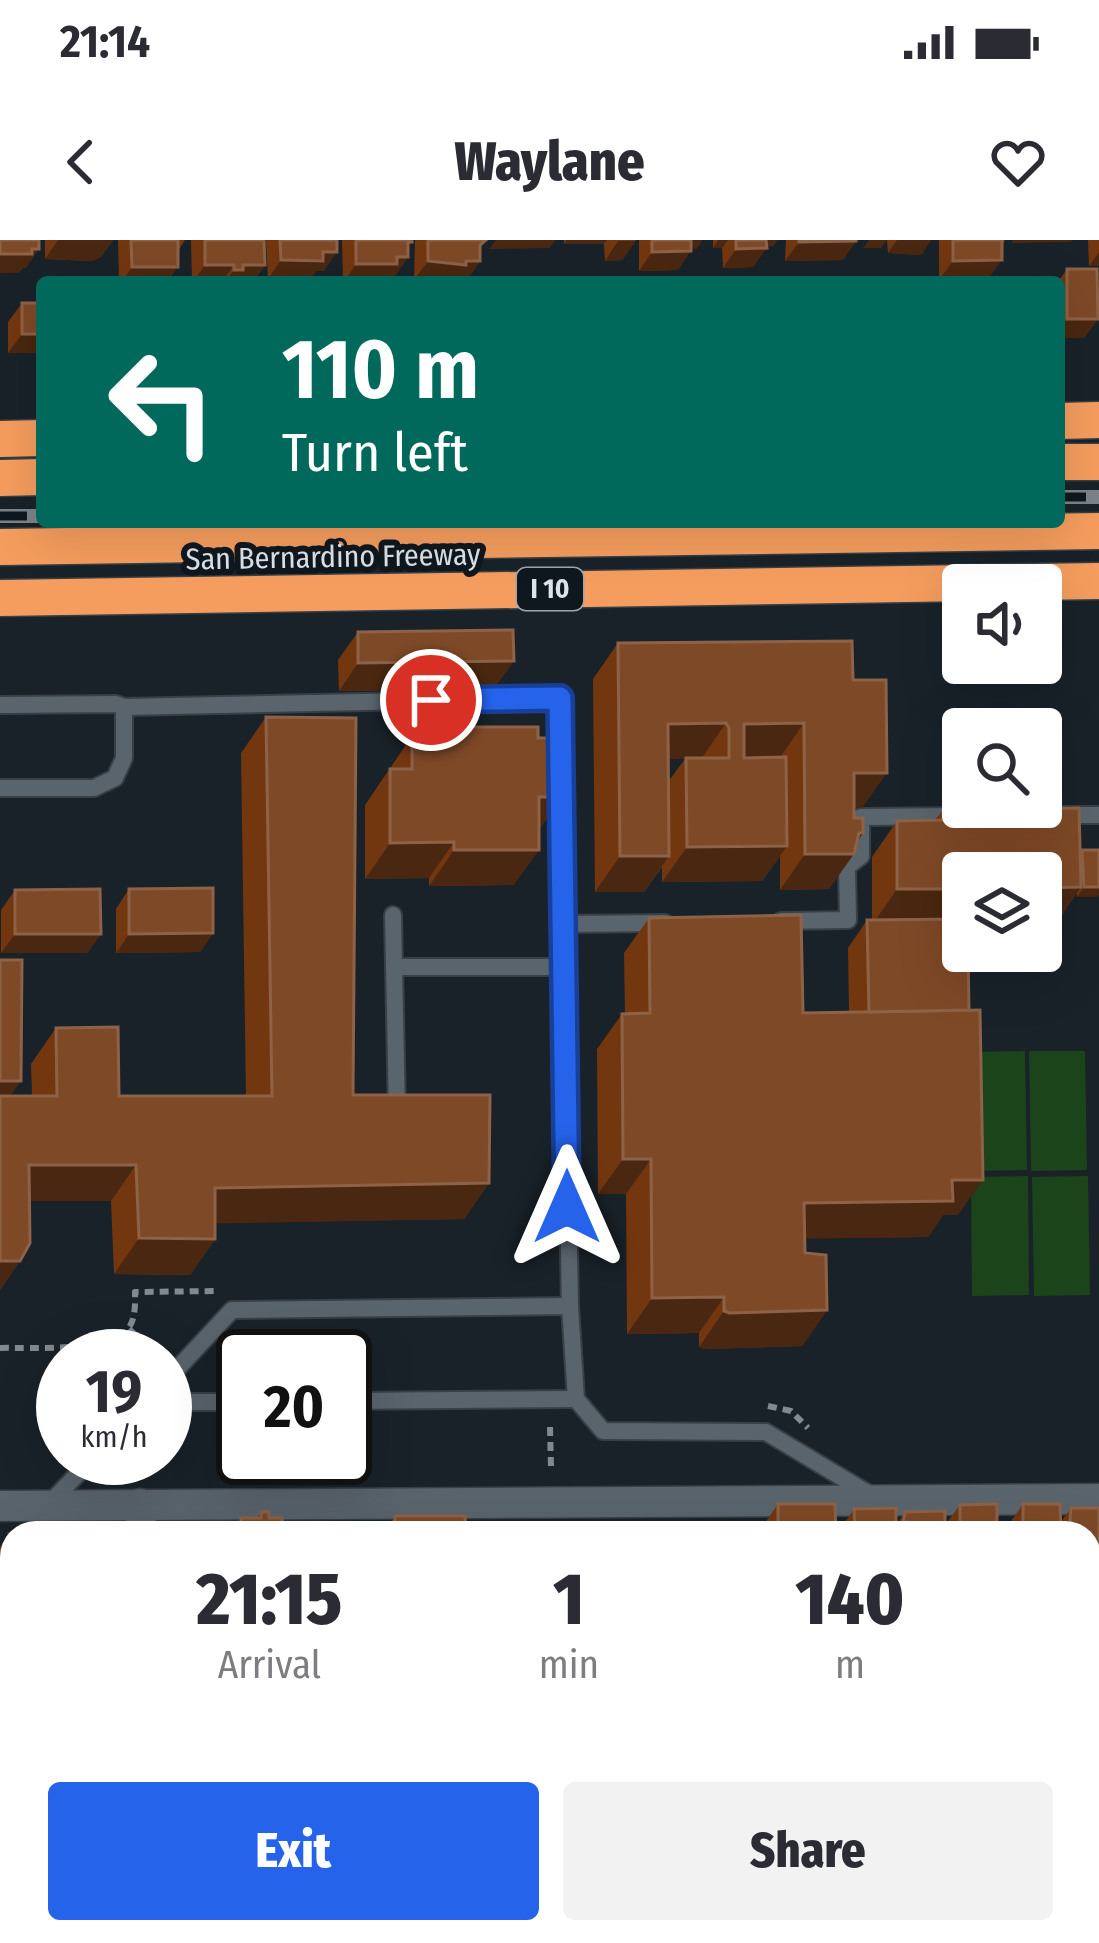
<!DOCTYPE html>
<style>
:root{--surface:#fff;--page:#f2f2f3;--text:#2b2b33;--muted:#7c7c81;--accent:#2563eb}
body{margin:0;font-family:"Fira Sans Condensed",sans-serif;background:var(--page);color:var(--text);height:100vh;display:flex;flex-direction:column;font-size:45px;white-space:nowrap}
*{box-sizing:border-box;margin:0}
p{font-size:39px;color:var(--muted)}
.icon{flex:none;width:66px;height:66px;fill:none;stroke:currentColor;stroke-width:2;stroke-linecap:round;stroke-linejoin:round}
.map{position:relative;flex:1;overflow:hidden}
.sheet{position:absolute;left:0px;top:1281px;width:1101px;height:423px;display:flex;flex-direction:column;background:var(--surface);border-radius:36px 36px 0 0;box-shadow:0 12px 48px #0002}
.sheet>*{flex:none}
.guide{position:absolute;left:36px;top:36px;width:1029px;height:252px;border-radius:12px;box-shadow:0 12px 48px #0002;background:#00695c;color:#fff;overflow:hidden}
.controls{position:absolute;left:942px;top:324px;display:grid;gap:24px}
.controls a{display:grid;place-items:center;width:120px;height:120px;border-radius:12px;background:var(--surface);box-shadow:0 12px 48px #0002;font-size:60px}
.speed{position:absolute;left:36px;top:1089px;display:flex;gap:24px;font-size:60px;font-weight:700;text-align:center}
.speed>*{display:grid;place-content:center;width:156px;height:156px;border-radius:50%;background:var(--surface);box-shadow:0 12px 48px #0002;line-height:1}
.speed small{font-size:30px;font-weight:400}
.speed .limit{border:6px solid #111;border-radius:18px;background:#fff;color:#111}
.pin{position:absolute;display:grid;place-items:center;width:102px;height:102px;color:#fff;margin:-51px;border:6px solid #fff;border-radius:50%;box-shadow:0 3px 12px #0007}
.me{position:absolute;width:132px;margin:-66px;rotate:0deg;stroke-linejoin:round;filter:drop-shadow(0 0 9px #0008)}
.turn{display:flex;align-items:center;gap:42px;height:252px;padding:0 48px;font-size:54px}
.turn .icon{width:156px;height:156px;stroke-width:2.5}
.turn b{display:block;font-size:84px;line-height:102px}
.eta{display:flex;justify-content:space-evenly;align-items:center;height:204px;text-align:center}
.eta b{font-size:72px;font-weight:800;line-height:84px}
.primary-button{display:flex;gap:24px;margin-top:auto;padding:24px 48px}
.primary-button a{flex:1;height:138px;border-radius:12px;background:var(--accent);color:#fff;font-size:48px;font-weight:800;line-height:138px;text-align:center}
.primary-button a+a{background:var(--page);color:var(--text)}
.status{display:flex;justify-content:space-between;align-items:center;height:84px;padding:0 60px;background:var(--surface);direction:ltr}
.status svg{height:33px;fill:currentColor}
header{display:flex;justify-content:space-between;align-items:center;height:156px;padding:0 48px;background:var(--surface);font-size:54px;font-weight:800}
.map>svg:first-child{display:block}
.green{fill:#1c441b}
.lines{fill:none;stroke-linecap:round;stroke-linejoin:round}
.service-casing{stroke:#383f45;stroke-width:20}
.minor-casing{stroke:#383f45;stroke-width:33}
.tertiary-casing{stroke:#383f45;stroke-width:33}
.motorway-casing{stroke:#383f45;stroke-width:39}
.path{stroke:#828a90;stroke-width:6;stroke-dasharray:9 6;stroke-linecap:butt}
.service{stroke:#5a646d;stroke-width:16}
.minor{stroke:#5a646d;stroke-width:30}
.tertiary{stroke:#5a646d;stroke-width:30}
.motorway{stroke:#f59d5e;stroke-width:36}
.rail-casing{stroke:#7c8389;stroke-width:14}
.rail{stroke:#10181f;stroke-width:9;stroke-dasharray:27;stroke-linecap:butt}
.wall{fill:#733710;fill-rule:evenodd}
.shaded-wall{fill:#4a2710}
.building{fill:#7e4927;stroke:#8d6246;stroke-width:3}
.route-casing{stroke:#184099;stroke-width:30}
.route{stroke:#2563eb;stroke-width:21}
.labels{text-anchor:middle;dominant-baseline:central;stroke-width:12;stroke-linejoin:round;paint-order:stroke}
.shield{fill:#10181f;stroke:#a0a6ac;stroke-width:3}
.shield-label{font-size:27px;font-weight:bold;fill:#dde3e8}
.street-label{font-size:30px;fill:#dde3e8;stroke:#10181f}
</style>
<div class="status"><b>21:14</b><svg viewBox="0 0 49 12"><path d="M0 12V9h3v3zM5 12V6h3v6zM10 12V3h3v9zM15 12V0h3v12zM26 1h20v11H26zM47 4h2v5h-2z"/></svg></div>
<header><svg class="icon" aria-label="back" viewBox="0 0 24 24"><path d="M15 5l-7 7 7 7"/></svg>Waylane<svg class="icon" aria-label="heart" viewBox="0 0 24 24"><path d="M12 20l-8-8c-3-5 5-10 8-4 3-6 11-1 8 4z"/></svg></header>
<div class="map">
<svg width="1099" height="1703" viewBox="0 0 1099 1703">
<rect width="100%" height="100%" fill="#192229"/>
<!-- green -->
<g class="green">
<polygon points="1025,811 1027,930 970,931 969,812"/>
<polygon points="1029,811 1085,811 1087,930 1031,931"/>
<polygon points="1028,936 1029,1055 972,1056 971,937"/>
<polygon points="1088,936 1090,1055 1034,1056 1032,937"/>
</g>
<g class="lines">
<defs>
<g id="service">
<polyline points="0,465 116,464 124,467 124,518 115,538 94,548 0,548"/>
<polyline points="124,467 559,458 570,1066"/>
<polyline points="1062,575 1099,575"/>
<polyline points="393,675 397,873"/>
<polyline points="781,681 848,680 847,627 861,616 861,577 958,576"/>
<polyline points="564,684 665,683"/>
<polyline points="394,727 565,727"/>
<polyline points="165,1142 232,1070 570,1066 576,1159 603,1191 766,1192 871,1255"/>
<polyline points="345,1161 576,1159"/>
<polyline points="165,1162 243,1162"/>
<polyline points="48,1265 93,1218"/>
</g>
<g id="minor">
<polyline points="140,1264 141,1293"/>
<polyline points="143,1692 143,1703"/>
</g>
<g id="tertiary">
<polyline points="0,1266 1099,1259"/>
<polyline points="684,1692 684,1703"/>
</g>
<g id="motorway">
<polyline points="1059,181 1099,180"/>
<polyline points="0,199 42,198"/>
<polyline points="1059,222 1099,222"/>
<polyline points="0,238 42,237"/>
<polyline points="0,307 1099,291"/>
<polyline points="0,358 1099,341"/>
</g>
</defs>
<!-- service casing -->
<use href="#service" class="service-casing"/>
<!-- minor casing -->
<use href="#minor" class="minor-casing"/>
<!-- tertiary casing -->
<use href="#tertiary" class="tertiary-casing"/>
<!-- motorway casing -->
<use href="#motorway" class="motorway-casing"/>
<!-- path -->
<g class="path">
<polyline points="129,1089 157,1115"/>
<path d="M0,1108C31,1107 105,1113 127,1090C136,1080 135,1064 135,1052L219,1051"/>
<polyline points="768,1166 791,1171 808,1188"/>
<polyline points="550,1187 551,1228"/>
</g>
<!-- service -->
<use href="#service" class="service"/>
<!-- minor -->
<use href="#minor" class="minor"/>
<!-- tertiary -->
<use href="#tertiary" class="tertiary"/>
<!-- motorway -->
<use href="#motorway" class="motorway"/>
<defs>
<g id="rail">
<polyline points="1059,257 1099,257"/>
<polyline points="0,276 42,276"/>
</g>
</defs>
<!-- rail casing -->
<use href="#rail" class="rail-casing"/>
<!-- rail -->
<use href="#rail" class="rail"/>
</g>
<!-- wall -->
<g class="wall">
<polygon points="45,0 113,0 101,17 92,21 45,19"/>
<polygon points="118,0 185,0 178,11 167,42 119,42"/>
<polygon points="191,0 264,0 265,25 253,42 192,42"/>
<polygon points="266,0 337,0 324,31 316,31 310,40 268,39"/>
<polygon points="342,0 412,0 408,7 408,17 395,36 388,36 384,42 343,42"/>
<polygon points="415,0 486,0 480,9 480,21 467,40 456,40 454,42 414,40"/>
<polygon points="564,0 636,0 622,20 605,21 604,4 564,4"/>
<polygon points="639,0 702,0 696,9 691,9 678,30 639,31"/>
<polygon points="713,0 777,0 773,6 767,6 753,27 723,28 722,8 713,8"/>
<polygon points="786,0 856,0 843,20 785,21"/>
<polygon points="887,0 931,0 921,15 888,13"/>
<polygon points="939,0 1005,0 988,39 939,40"/>
<polygon points="1088,0 1099,0 1099,26 1089,26"/>
<polygon points="1067,29 1098,79 1084,98 1059,98 1058,42"/>
<polygon points="22,63 39,113 8,113 8,82"/>
<polygon points="358,392 494,449 339,451 338,420"/>
<path d="M618,403L853,440L862,568H854V578L863,593L829,649L780,650V616L762,641L662,642V627L644,652H595L593,439ZM668,519H685L668,542Z"/>
<polygon points="266,477 353,855 489,943 464,979 215,983 215,999 190,1035 114,1034 111,961 29,961 20,1021 0,1050 0,720 10,856 32,856 31,824 56,788 119,856 246,856 241,513"/>
<polygon points="452,487 539,590 514,645 429,646 429,638 365,639 365,565 412,496 447,495"/>
<polygon points="943,570 1080,614 1082,610 1097,657 1077,657 1077,653 1056,683 1041,683 1041,633 963,633 958,975 943,975 928,997 805,998 805,1013 827,1070 802,1106 704,1109 699,1107 699,1093 627,1094 626,954 598,954 597,809 622,774 625,774 624,713 649,678 803,773 849,772 848,708 867,680 872,680 872,617 897,581 935,580"/>
<polygon points="129,649 213,693 200,712 116,713 116,669"/>
<polygon points="15,650 101,694 87,713 1,713 1,670"/>
<polygon points="778,1264 836,1293 758,1293"/>
<polygon points="1023,1264 1060,1283 1071,1268 1089,1293 1003,1293"/>
<polygon points="960,1265 997,1293 838,1293 854,1269 896,1285 905,1272 945,1285"/>
<polygon points="261,1272 282,1293 230,1293 241,1278 257,1278"/>
<polygon points="395,1276 466,1293 383,1293"/>
<polygon points="9,1294 12,1294 12,1410 0,1410 0,1307"/>
<polygon points="5,1454 11,1560 1,1653 0,1460"/>
<polygon points="12,1689 12,1692 73,1697 80,1703 5,1703 5,1700"/>
<polygon points="222,1692 278,1692 278,1703 221,1703"/>
<polygon points="429,1692 521,1692 521,1703 430,1703"/>
<polygon points="757,1692 844,1692 845,1703 755,1703"/>
<polygon points="932,1692 975,1692 975,1703 925,1703"/>
<polygon points="1002,1692 1089,1692 1099,1703 995,1703"/>
</g>
<!-- shaded-wall -->
<g class="shaded-wall">
<polygon points="58,0 113,0 101,17 92,21 45,19"/>
<polygon points="486,0 474,18 480,21 467,40 456,40 454,42 414,40 428,21 480,5"/>
<polygon points="496,0 555,0 550,8 489,9"/>
<polygon points="567,0 607,0 604,4 564,4"/>
<polygon points="684,0 702,0 696,9 677,9"/>
<polygon points="718,0 728,0 722,8 713,8"/>
<polygon points="758,0 777,0 773,6 753,7"/>
<polygon points="869,0 887,0 881,8 863,8"/>
<polygon points="897,0 931,0 921,15 888,13"/>
<polygon points="1013,0 1072,0 1071,2 1011,3"/>
<polygon points="618,1 636,1 622,20 605,21"/>
<polygon points="856,1 843,20 785,21 799,2"/>
<polygon points="408,2 412,2 401,17 408,17 395,36 388,36 384,42 344,42 356,24"/>
<polygon points="767,8 753,27 723,28 736,9"/>
<polygon points="32,9 39,9 26,28 23,28 19,33 0,33 0,14"/>
<polygon points="691,11 678,30 639,31 652,12"/>
<polygon points="323,12 337,12 324,31 316,31 310,40 268,39 281,20"/>
<polygon points="1099,12 1099,26 1089,26"/>
<polygon points="1002,20 988,39 939,40 953,21"/>
<polygon points="205,25 234,25 222,42 193,42"/>
<polygon points="243,25 265,25 253,42 225,42 234,30"/>
<polygon points="132,27 178,27 167,42 122,42"/>
<polygon points="1067,79 1098,79 1084,98 1059,98 1059,91"/>
<polygon points="22,94 42,94 42,109 39,113 8,113"/>
<polygon points="514,421 494,449 339,451 358,423"/>
<polygon points="726,483 701,519 643,519 668,484"/>
<polygon points="804,483 779,519 728,519 744,484"/>
<polygon points="854,533 887,533 862,568 829,569"/>
<polygon points="539,557 562,557 537,593"/>
<polygon points="859,593 863,593 849,614 854,614 829,649 780,650 805,614"/>
<polygon points="454,602 429,638 365,639 390,603"/>
<polygon points="787,606 762,641 662,642 687,607"/>
<polygon points="454,610 539,610 514,645 429,646"/>
<polygon points="620,616 669,616 644,652 595,652"/>
<polygon points="1081,647 1056,683 1041,683 1041,648"/>
<polygon points="1084,647 1099,647 1099,655 1097,657 1077,657"/>
<polygon points="897,649 963,649 963,684 872,685"/>
<polygon points="213,693 200,712 116,713 129,694"/>
<polygon points="15,694 101,694 87,713 1,713"/>
<polygon points="0,841 21,841 1,869 0,869"/>
<polygon points="623,919 651,919 626,954 598,954"/>
<polygon points="29,925 136,925 111,961 4,961"/>
<polygon points="952,940 983,940 958,975 943,975 928,997 779,999 804,963"/>
<polygon points="489,943 464,979 190,984 215,948"/>
<polygon points="139,998 215,999 190,1035 114,1034"/>
<polygon points="0,1021 20,1021 0,1050"/>
<polygon points="724,1057 699,1093 627,1094 652,1058"/>
<polygon points="827,1070 802,1106 704,1109 699,1107 724,1071"/>
<polygon points="1089,1319 1099,1319 1099,1363 1089,1377"/>
<polygon points="9,1359 12,1360 12,1410 0,1410 0,1372"/>
<polygon points="1089,1422 1099,1422 1099,1462 1089,1470"/>
<polygon points="1089,1471 1099,1471 1099,1512 1094,1520 1089,1519"/>
<polygon points="0,1531 12,1531 12,1559 0,1576"/>
<polygon points="0,1603 12,1604 12,1636 1,1653"/>
<polygon points="1089,1615 1099,1615 1099,1626 1094,1634 1089,1634"/>
<polygon points="1099,1658 1099,1672 1089,1686 1089,1669"/>
</g>
<!-- building -->
<g class="building">
<polygon points="0,0 39,0 39,9 32,9 32,14 0,14"/>
<polygon points="131,0 178,0 178,27 132,27"/>
<polygon points="205,0 264,0 265,25 243,25 243,30 234,30 234,25 205,25"/>
<polygon points="280,0 337,0 337,12 323,12 323,21 281,20"/>
<polygon points="356,0 412,0 412,2 408,2 408,17 397,17 397,24 356,24"/>
<polygon points="428,0 486,0 480,5 480,21 466,21 466,25 428,21"/>
<polygon points="652,0 691,0 691,11 652,12"/>
<polygon points="736,0 766,0 767,8 736,9"/>
<polygon points="799,0 856,0 856,1 799,2"/>
<polygon points="953,0 1002,0 1002,20 953,21"/>
<polygon points="1067,29 1097,29 1098,79 1067,79"/>
<rect x="22" y="63" width="20" height="31"/>
<polygon points="513,390 514,421 358,423 358,392"/>
<polygon points="852,401 853,440 886,440 887,533 854,533 854,578 863,578 863,593 859,593 854,614 805,614 804,483 744,484 744,518 786,517 787,606 687,607 686,518 729,518 729,488 726,483 668,484 669,616 620,616 618,403"/>
<polygon points="266,477 356,478 353,855 490,855 489,943 215,948 215,999 139,998 136,925 29,925 30,1003 20,1021 0,1021 0,856 57,856 56,788 118,787 119,856 272,856"/>
<polygon points="452,487 538,487 538,498 562,498 562,557 539,557 539,610 454,610 454,602 390,603 390,529 412,529 412,496 452,495"/>
<polygon points="1079,568 1081,647 1041,648 1041,633 963,633 963,649 897,649 897,581 943,580 943,570"/>
<polygon points="1082,610 1099,610 1099,647 1084,647"/>
<polygon points="213,648 213,693 129,694 129,649"/>
<polygon points="100,649 101,694 15,694 15,650"/>
<polygon points="801,675 803,773 980,770 983,940 952,940 953,961 804,963 805,1013 826,1015 827,1070 729,1073 724,1071 724,1057 652,1058 651,919 623,919 622,774 650,773 649,678"/>
<polygon points="963,679 963,711 968,711 969,770 869,772 867,680"/>
<polygon points="0,720 22,720 21,841 0,841"/>
<polygon points="778,1264 835,1264 836,1293 778,1293"/>
<polygon points="997,1264 997,1293 960,1293 960,1265"/>
<polygon points="1023,1264 1060,1264 1061,1293 1023,1293"/>
<polygon points="896,1268 896,1293 855,1293 854,1269"/>
<polygon points="1071,1268 1099,1268 1099,1319 1089,1319 1089,1293 1069,1293"/>
<polygon points="945,1271 945,1293 901,1293 905,1272"/>
<polygon points="261,1272 269,1272 269,1278 282,1278 282,1293 241,1293 241,1278 261,1278"/>
<polygon points="395,1276 465,1276 466,1293 395,1293"/>
<rect x="24" y="1286" width="18" height="7"/>
<polygon points="84,1286 103,1286 103,1292 114,1293 84,1293"/>
<polygon points="9,1294 12,1294 12,1360 9,1359"/>
<rect x="1089" y="1329" width="10" height="29"/>
<rect x="1089" y="1382" width="10" height="40"/>
<rect x="1089" y="1432" width="10" height="39"/>
<rect x="5" y="1454" width="7" height="38"/>
<rect x="0" y="1492" width="12" height="39"/>
<rect x="1089" y="1518" width="10" height="41"/>
<polygon points="12,1560 12,1604 0,1603 0,1561"/>
<rect x="1089" y="1562" width="10" height="53"/>
<rect x="1089" y="1630" width="10" height="39"/>
<polygon points="1089,1688 1099,1689 1099,1703 1006,1703 1006,1692 1089,1692"/>
<polygon points="18,1692 73,1692 73,1697 80,1697 80,1703 18,1703"/>
<rect x="234" y="1692" width="44" height="11"/>
<polygon points="443,1692 521,1692 521,1703 444,1703"/>
<polygon points="765,1692 844,1692 845,1703 765,1703"/>
<polygon points="862,1692 908,1692 908,1703 849,1703 851,1696 862,1696"/>
<rect x="939" y="1692" width="36" height="11"/>
<polygon points="582,1693 583,1699 592,1699 592,1703 533,1703 543,1703 543,1694"/>
</g>
<g class="lines">
<defs>
<polyline id="route" points="431,460 560,458 567,967"/>
</defs>
<!-- route casing -->
<use href="#route" class="route-casing"/>
<!-- route -->
<use href="#route" class="route"/>
</g>
<g class="labels">
<!-- shield labels -->
<rect class="shield" x="517" y="328" width="66" height="42" rx="9"/>
<g class="shield-label">
<text x="550" y="349">I 10</text>
</g>
<!-- street labels -->
<g class="street-label">
<text transform="translate(333 317) rotate(-1)">San Bernardino Freeway</text>
</g>
</g>
</svg>
<div class="controls">
<a><svg class="icon" aria-label="sound" viewBox="0 0 24 24"><path d="M4 9h4l5-4v14l-5-4H4zM17 9q2 3 0 6"/></svg></a>
<a><svg class="icon" aria-label="search" viewBox="0 0 24 24"><circle cx="10" cy="10" r="6"/><path d="M15 15l6 6"/></svg></a>
<a><svg class="icon" aria-label="layers" viewBox="0 0 24 24"><path d="M12 4l9 5-9 5-9-5zM3 14l9 5 9-5"/></svg></a>
</div>
<div class="speed"><div>19<small>km/h</small></div><div class="limit">20</div></div>
<div class="pin" style="left:431px;top:460px;background:#d93025"><svg class="icon" aria-label="arrive" viewBox="0 0 24 24"><path d="M6 21V4h12l-3 4 3 4H6"/></svg></div>
<svg class="me" style="left:567px;top:967px" viewBox="-20 -20 40 40"><path d="M0-17L14 15 0 8-14 15z" fill="#2563eb" stroke="#fff" stroke-width="4"/></svg>
<div class="guide">
<div class="turn"><svg class="icon" aria-label="left" viewBox="0 0 24 24"><path d="M17 20v-9H6M10 6l-5 5 5 5"/></svg><div><b>110 m</b>Turn left</div></div>
</div>
<section class="sheet">
<div class="eta">
<div><b>21:15</b><p>Arrival</p></div>
<div><b>1</b><p>min</p></div>
<div><b>140</b><p>m</p></div>
</div>
<div class="primary-button"><a>Exit</a><a>Share</a></div>
</section>
</div>
